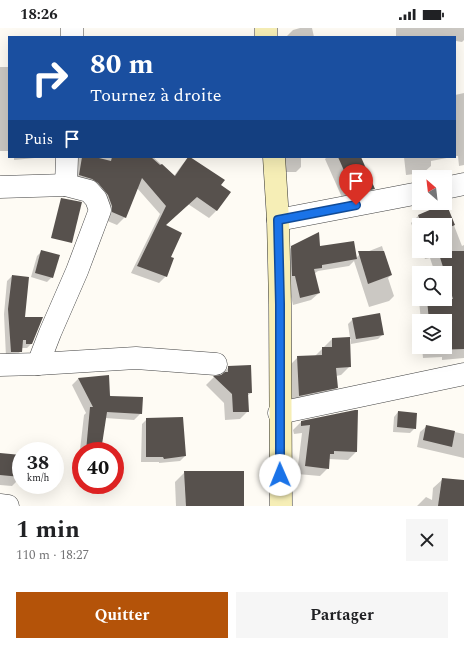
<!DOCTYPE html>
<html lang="fr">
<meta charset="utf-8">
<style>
:root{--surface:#fff;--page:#f6f6f6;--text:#202124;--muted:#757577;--accent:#b45309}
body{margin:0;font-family:Spectral,serif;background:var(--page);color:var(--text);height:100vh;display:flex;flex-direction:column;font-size:15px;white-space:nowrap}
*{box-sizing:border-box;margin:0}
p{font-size:13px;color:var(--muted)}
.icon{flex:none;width:22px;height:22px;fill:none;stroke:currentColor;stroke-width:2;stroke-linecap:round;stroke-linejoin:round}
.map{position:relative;height:478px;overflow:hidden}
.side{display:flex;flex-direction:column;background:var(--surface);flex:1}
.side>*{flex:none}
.hud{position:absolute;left:8px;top:8px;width:448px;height:122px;border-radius:0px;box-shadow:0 4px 16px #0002;background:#1a4fa0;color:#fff;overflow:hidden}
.needle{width:26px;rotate:332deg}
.fabs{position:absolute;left:412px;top:142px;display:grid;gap:8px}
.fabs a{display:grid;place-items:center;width:40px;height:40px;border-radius:0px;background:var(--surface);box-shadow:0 4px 16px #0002;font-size:20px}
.speed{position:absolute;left:12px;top:414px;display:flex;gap:8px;font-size:20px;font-weight:700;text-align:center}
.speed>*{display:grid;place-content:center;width:52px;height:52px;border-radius:50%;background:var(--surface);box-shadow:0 4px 16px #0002;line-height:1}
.speed small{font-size:10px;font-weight:400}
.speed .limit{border:6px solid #d22;background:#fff;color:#111}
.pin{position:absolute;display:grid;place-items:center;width:34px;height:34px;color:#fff;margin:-41px -17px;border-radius:50% 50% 50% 0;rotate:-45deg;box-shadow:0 0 4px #0007}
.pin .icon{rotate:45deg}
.me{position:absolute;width:44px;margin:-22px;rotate:359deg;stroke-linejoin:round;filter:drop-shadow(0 0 3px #0008)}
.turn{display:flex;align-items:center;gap:14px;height:84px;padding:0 16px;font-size:18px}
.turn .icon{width:52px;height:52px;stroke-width:2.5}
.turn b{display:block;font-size:28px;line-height:34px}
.then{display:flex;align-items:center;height:38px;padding:0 16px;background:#0003;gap:8px;font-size:15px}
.round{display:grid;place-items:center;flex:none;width:42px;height:42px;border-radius:0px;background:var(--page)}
.headline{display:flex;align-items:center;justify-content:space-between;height:68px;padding:0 16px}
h1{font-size:24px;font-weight:700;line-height:30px}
.action{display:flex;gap:8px;margin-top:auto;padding:8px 16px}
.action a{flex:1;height:46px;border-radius:0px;background:var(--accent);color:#fff;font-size:16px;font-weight:700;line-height:46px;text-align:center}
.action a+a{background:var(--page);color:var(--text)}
.status{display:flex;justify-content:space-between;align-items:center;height:28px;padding:0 20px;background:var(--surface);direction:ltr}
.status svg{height:11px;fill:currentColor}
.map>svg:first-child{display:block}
.shadow{fill:#0003}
.building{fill:#57514d}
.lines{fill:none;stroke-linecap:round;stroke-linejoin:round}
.street-casing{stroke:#434343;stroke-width:23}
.secondary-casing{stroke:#323232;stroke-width:23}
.street{stroke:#fff;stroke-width:22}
.secondary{stroke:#f6eeb6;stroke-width:22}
.route-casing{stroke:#114b97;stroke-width:10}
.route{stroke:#1a73e8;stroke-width:7}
</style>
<div class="status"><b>18:26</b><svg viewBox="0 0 49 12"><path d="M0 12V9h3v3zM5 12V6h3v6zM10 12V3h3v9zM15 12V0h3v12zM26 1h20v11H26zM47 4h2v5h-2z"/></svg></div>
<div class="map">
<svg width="464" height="478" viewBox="0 0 464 478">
<rect width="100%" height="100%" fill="#fefbf4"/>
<!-- shadow -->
<g class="shadow">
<polygon points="300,0 312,0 314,9 286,9 293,2"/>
<polygon points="396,0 464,0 464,12 462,14 456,13 455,48 455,9 396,9"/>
<rect x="0" y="39" width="9" height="84"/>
<polygon points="464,65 464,137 459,138 458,128 455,128 455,67"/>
<polygon points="14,129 45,129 14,132"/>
<polygon points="77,129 153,129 174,148 182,137 189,129 220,157 229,164 216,183 209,190 188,176 164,198 170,230 166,248 159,255 131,245 160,186 137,160 125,189 117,197 105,192 72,155"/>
<polygon points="280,129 301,129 301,139 296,144 283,144"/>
<polygon points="327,129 360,129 374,160 364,170 344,174 325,131"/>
<polygon points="404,129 452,129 431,133 431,138 423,145 406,147"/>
<polygon points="446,177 462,218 464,217 464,330 442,332 442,329 423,330 422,319 445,319 445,293 421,293 419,273 422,271 445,271 445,245 435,245 430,230 425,231 422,223 445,223 445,197 419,197 419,216 411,195 419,187"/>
<polygon points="382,218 391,247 388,250 394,268 389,273 369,279 354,233 349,238 318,243 314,246 319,265 311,272 293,277 288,255 284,226 292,219 319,219 356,230 359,227"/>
<polygon points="42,223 52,249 47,254 31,249 37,228"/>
<polygon points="12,248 32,315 27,320 21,320 21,323 16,328 6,329 4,286 7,253"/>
<polygon points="353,291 383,306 378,311 351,316 351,311 349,311 350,338 341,347 336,348 337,359 328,368 290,376 289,338 298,329 314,329 332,311 350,310 348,296"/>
<polygon points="229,339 251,365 247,368 248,383 240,391 225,392 224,375 206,357 214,349 220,348"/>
<polygon points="79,350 141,385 134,392 105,390 101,417 108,418 108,423 81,423 81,449 77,448 84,387 86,385 72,357"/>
<polygon points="357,383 356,424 348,432 329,431 328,440 320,448 297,446 302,405 294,406 293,402 301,394"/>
<polygon points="398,384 415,400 410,405 393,404 394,389"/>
<polygon points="147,391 185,428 180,433 159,435 159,434 141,434 142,396"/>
<polygon points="427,398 464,406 464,430 417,419 420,404"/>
<polygon points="0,426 21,428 21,449 12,458 0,457"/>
<polygon points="185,444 243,478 176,478 175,454"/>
<polygon points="443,451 464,453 464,478 417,478 426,469 432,472 433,460"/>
</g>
<!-- building -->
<g class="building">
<polygon points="82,129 95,129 111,133 112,129 151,129 160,137 162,136 175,148 188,129 190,129 225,152 221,157 231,164 217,183 197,169 166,197 182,205 171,229 174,230 167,249 137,238 166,178 142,150 126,190 112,184 112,178 108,167 98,155 92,151 79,147"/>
<polygon points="338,129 361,129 375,161 354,165"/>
<polygon points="61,170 82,174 72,215 51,210"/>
<polygon points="446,175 455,197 445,201 445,197 422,197 418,187"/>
<polygon points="319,204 320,218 354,213 357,231 322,237 322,240 314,241 320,265 300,270 295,248 292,248 291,218"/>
<polygon points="41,222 60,227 53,250 35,245"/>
<polygon points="358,223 384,223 392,247 368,256"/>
<polygon points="438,223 464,223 464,321 431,322 431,319 445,319 445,293 429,293 427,271 453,271"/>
<polygon points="12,247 29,249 25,289 43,289 32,316 26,316 26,312 23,312 22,324 11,324 8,281"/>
<polygon points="380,285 384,307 356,311 352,290"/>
<polygon points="350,309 351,339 336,340 338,360 299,368 297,328 322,327 322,319 332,319 332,310"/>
<polygon points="251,337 252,365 248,365 249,384 233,384 232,366 213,348 221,347 225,344 228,344 228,338"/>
<polygon points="109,347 110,368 143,369 142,386 107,384 101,423 86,423 90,379 93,379 78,350"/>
<polygon points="355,382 358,382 357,424 334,423 334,426 330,426 329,441 305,438 310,397 301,398 301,393"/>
<polygon points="398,383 417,385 416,401 397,399"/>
<polygon points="183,389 186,428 164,431 163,429 146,429 146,390"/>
<polygon points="426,397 455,403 452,419 423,412"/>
<polygon points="0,425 21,427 21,449 0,447"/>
<polygon points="184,443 244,443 244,478 186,478"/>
<polygon points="442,450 464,452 464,478 438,478"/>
</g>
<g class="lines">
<defs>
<g id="street">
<polyline points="72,9 72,0"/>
<polyline points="0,159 66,157"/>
<polyline points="445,160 464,156"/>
<polyline points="278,192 419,165"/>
<polyline points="38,336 50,305 77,243 100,182 96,171 89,163 66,157 67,129"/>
<polyline points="0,337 38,336 136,330 216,336"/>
<polyline points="279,385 464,346"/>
<polyline points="0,477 8,478"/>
</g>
<g id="secondary">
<polyline points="266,0 266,9"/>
<polyline points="274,129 278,192 280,276 281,478"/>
</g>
</defs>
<!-- street casing -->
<use href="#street" class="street-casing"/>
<!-- secondary casing -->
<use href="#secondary" class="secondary-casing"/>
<!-- street -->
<use href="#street" class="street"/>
<!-- secondary -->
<use href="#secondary" class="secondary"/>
</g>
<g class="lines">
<defs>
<polyline id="route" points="280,447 280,276 278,192 356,177"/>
</defs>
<!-- route casing -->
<use href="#route" class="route-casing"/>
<!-- route -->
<use href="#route" class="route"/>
</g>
</svg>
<div class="fabs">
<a><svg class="needle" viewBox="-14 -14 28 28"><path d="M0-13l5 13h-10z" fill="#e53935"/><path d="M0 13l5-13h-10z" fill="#757577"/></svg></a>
<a><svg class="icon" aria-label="sound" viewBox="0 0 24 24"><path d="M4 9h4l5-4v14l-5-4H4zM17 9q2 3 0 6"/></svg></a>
<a><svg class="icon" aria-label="search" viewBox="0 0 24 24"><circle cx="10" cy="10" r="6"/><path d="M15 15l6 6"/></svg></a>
<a><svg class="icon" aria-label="layers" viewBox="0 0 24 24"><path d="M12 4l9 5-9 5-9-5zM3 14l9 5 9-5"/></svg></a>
</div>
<div class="speed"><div>38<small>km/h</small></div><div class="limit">40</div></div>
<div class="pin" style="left:356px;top:177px;background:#d93025"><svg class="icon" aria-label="arrive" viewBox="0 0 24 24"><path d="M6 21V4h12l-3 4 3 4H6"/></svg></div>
<svg class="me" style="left:280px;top:447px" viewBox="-20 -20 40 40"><circle r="19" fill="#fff"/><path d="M0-13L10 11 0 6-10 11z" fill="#1a73e8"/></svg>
<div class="hud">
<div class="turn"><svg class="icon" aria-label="right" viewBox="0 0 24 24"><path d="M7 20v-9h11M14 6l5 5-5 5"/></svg><div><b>80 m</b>Tournez à droite</div></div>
<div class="then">Puis<svg class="icon" aria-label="arrive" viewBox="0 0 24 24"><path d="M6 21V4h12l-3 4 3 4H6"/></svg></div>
</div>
</div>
<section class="side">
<div class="headline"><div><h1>1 min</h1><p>110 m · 18:27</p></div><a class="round"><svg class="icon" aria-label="close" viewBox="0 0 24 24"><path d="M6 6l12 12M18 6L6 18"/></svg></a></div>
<div class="action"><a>Quitter</a><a>Partager</a></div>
</section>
